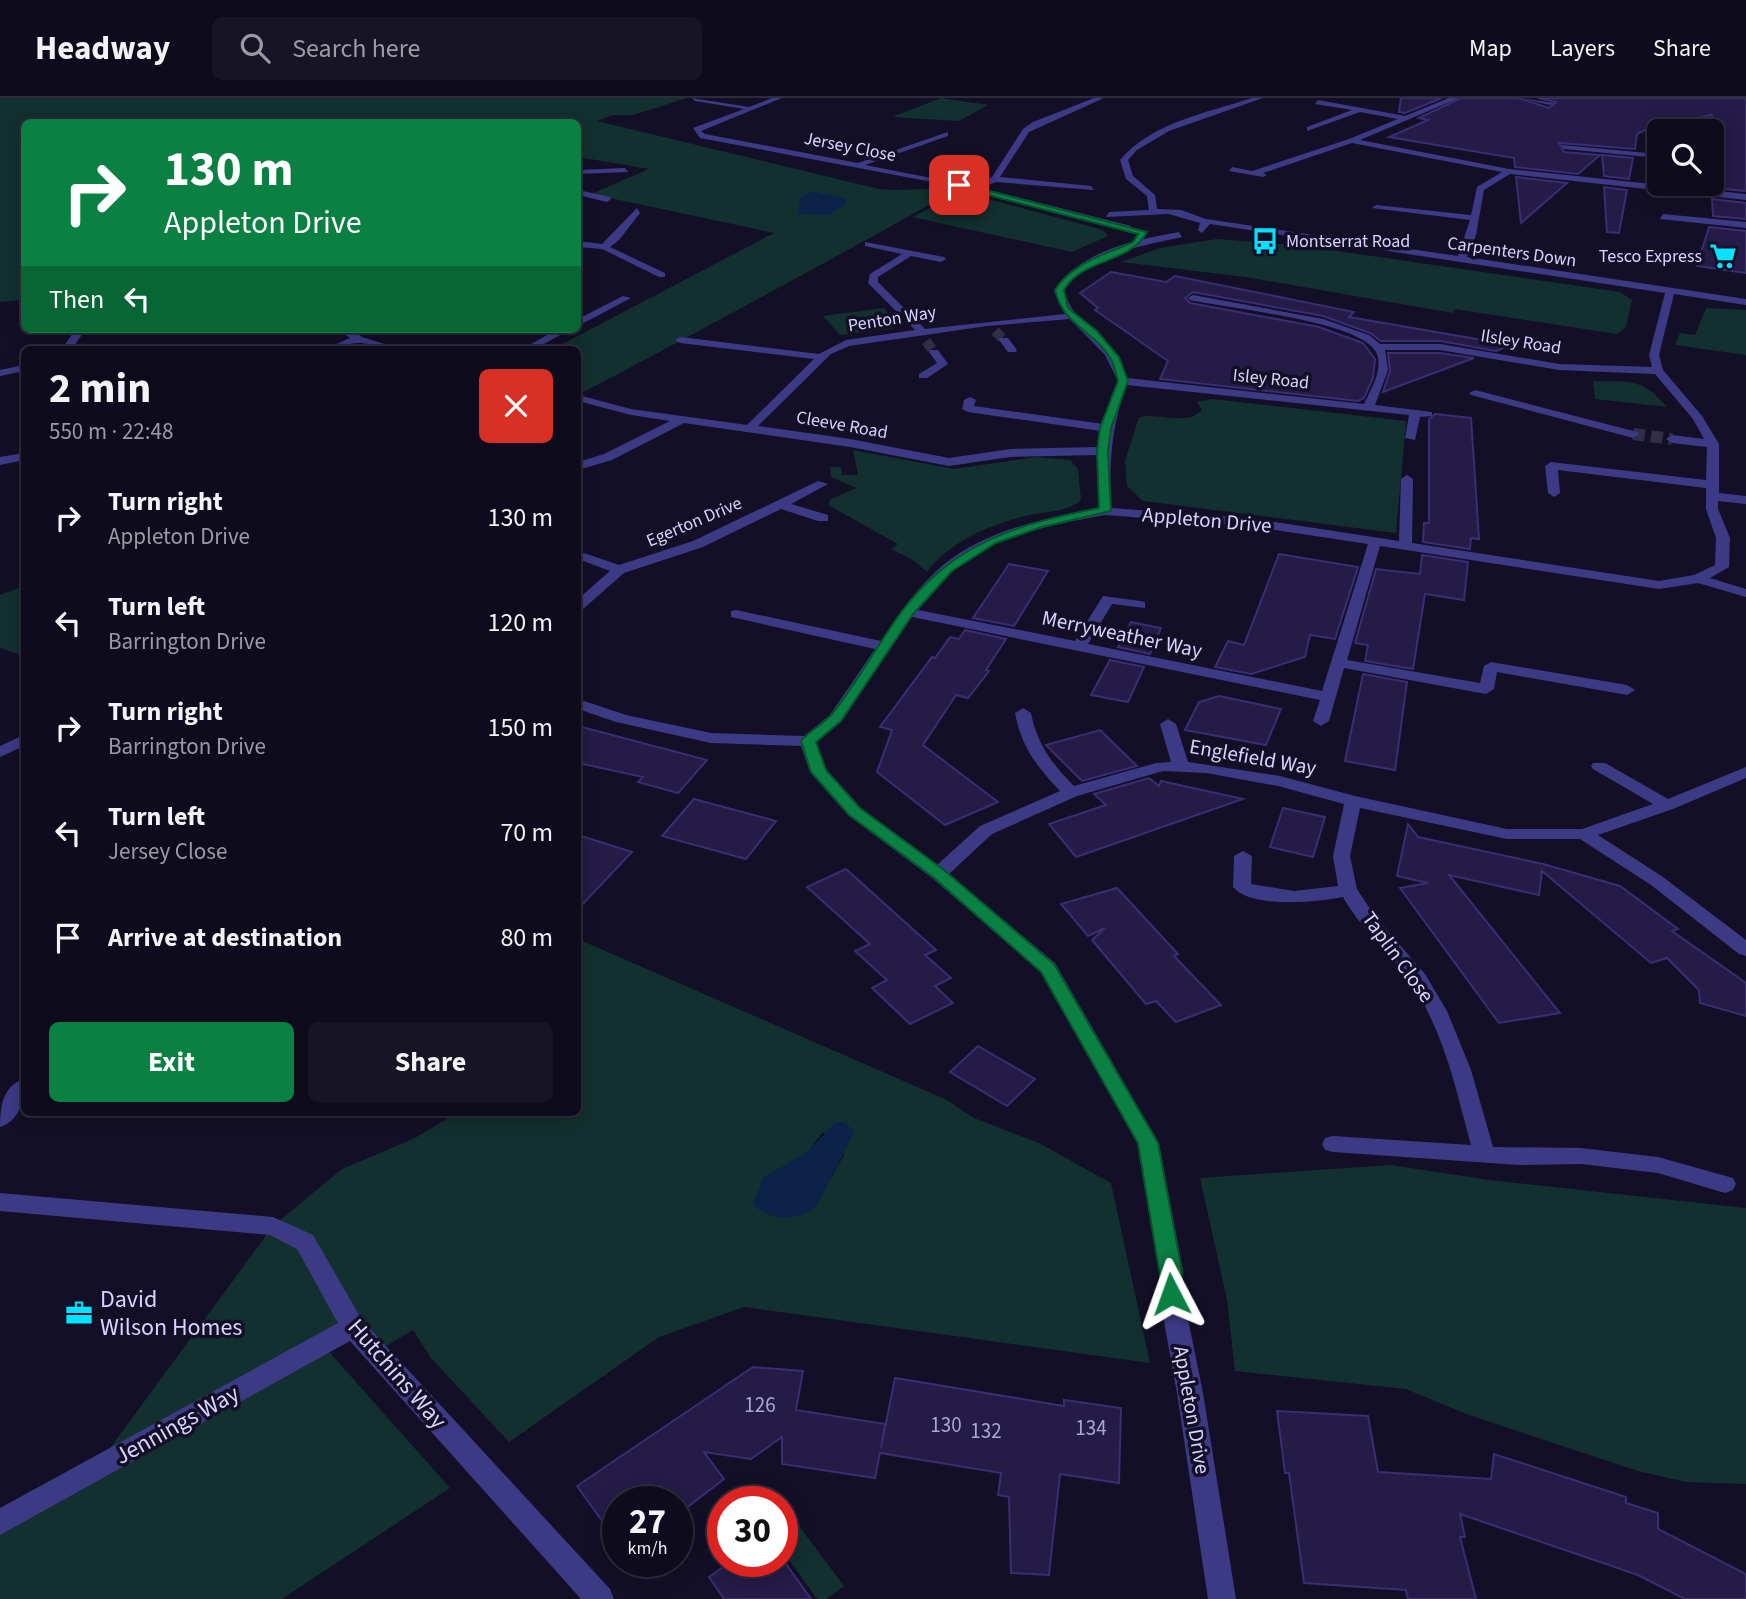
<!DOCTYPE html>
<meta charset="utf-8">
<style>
:root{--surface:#0e0b1c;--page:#171425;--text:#f1f3f6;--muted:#9b9ba3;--line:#2e2b3b;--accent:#0b8043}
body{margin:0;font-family:"Source Sans 3",sans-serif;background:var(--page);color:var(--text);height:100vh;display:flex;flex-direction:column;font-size:26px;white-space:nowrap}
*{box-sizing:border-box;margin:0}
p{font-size:23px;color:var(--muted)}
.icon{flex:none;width:38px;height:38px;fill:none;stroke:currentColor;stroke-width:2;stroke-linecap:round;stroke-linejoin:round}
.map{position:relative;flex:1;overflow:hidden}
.details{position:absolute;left:21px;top:248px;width:560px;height:770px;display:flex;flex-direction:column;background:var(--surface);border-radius:10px;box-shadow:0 4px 18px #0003,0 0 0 2px var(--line)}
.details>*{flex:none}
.guide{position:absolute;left:21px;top:21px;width:560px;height:214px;border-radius:10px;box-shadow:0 4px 18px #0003,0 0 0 2px var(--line);background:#0b8043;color:#fff;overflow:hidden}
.controls{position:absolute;left:1647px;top:21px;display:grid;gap:14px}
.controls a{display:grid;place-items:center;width:77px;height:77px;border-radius:10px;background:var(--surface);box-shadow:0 4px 18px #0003,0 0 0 2px var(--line);font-size:35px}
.speed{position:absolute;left:602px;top:1388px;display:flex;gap:14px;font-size:35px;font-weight:700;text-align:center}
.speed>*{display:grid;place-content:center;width:91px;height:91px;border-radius:50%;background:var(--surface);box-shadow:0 4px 18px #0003,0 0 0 2px var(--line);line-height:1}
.speed small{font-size:18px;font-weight:400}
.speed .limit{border:10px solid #d22;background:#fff;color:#111}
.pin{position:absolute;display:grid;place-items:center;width:60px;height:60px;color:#fff;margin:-30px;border-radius:14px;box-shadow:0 4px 10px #0006}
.me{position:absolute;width:77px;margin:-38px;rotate:356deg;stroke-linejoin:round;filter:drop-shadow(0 0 5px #0008)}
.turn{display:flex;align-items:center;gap:24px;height:147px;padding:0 28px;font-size:32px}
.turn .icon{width:91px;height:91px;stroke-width:2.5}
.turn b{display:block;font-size:49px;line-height:60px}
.then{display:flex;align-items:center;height:66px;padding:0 28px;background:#0003;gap:14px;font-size:26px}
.round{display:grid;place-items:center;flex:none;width:74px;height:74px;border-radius:10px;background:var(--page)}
.headline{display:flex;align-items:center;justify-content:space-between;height:119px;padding:0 28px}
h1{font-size:42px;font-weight:700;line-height:52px}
.cta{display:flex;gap:14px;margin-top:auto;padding:14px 28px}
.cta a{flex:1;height:80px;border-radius:10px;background:var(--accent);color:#fff;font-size:28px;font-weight:700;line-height:80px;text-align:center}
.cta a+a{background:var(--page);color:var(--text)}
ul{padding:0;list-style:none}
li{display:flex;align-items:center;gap:21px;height:105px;padding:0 28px}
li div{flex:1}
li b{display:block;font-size:26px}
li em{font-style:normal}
header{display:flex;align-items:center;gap:42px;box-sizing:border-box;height:98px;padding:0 35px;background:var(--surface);border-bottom:2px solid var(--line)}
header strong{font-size:33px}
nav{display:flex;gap:38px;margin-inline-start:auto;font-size:24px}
.search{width:490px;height:63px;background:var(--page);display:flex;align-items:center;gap:18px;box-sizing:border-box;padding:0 24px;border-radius:10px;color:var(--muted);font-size:26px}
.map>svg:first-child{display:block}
.green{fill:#12302f;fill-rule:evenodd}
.water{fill:#0c2248}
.building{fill:#241b47;stroke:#3b2d73;stroke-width:2}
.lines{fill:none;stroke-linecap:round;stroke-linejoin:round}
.minor-tunnel-far1{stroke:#312d47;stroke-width:10;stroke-dasharray:10 5;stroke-linecap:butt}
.minor-tunnel{stroke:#312d47;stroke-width:12;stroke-dasharray:12 6;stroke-linecap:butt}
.minor{fill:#3d3a85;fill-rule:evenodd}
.route{fill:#0b8043;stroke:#07532c;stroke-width:2}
.labels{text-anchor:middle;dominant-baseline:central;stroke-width:7;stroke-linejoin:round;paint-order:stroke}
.far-street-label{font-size:18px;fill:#d9d4ff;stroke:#130f26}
.far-poi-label{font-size:18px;fill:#d9d4ff;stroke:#130f26;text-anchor:start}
.street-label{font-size:21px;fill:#d9d4ff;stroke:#130f26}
.near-number-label{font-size:21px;fill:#aca6d1}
.near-poi-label{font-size:24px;fill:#d9d4ff;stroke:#130f26;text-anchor:start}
.near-street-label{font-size:24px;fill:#d9d4ff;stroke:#130f26}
</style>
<header>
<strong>Headway</strong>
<div class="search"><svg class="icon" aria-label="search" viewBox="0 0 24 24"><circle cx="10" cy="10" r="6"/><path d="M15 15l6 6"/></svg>Search here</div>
<nav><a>Map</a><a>Layers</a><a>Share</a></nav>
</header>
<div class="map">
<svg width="1746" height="1501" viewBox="0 0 1746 1501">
<rect width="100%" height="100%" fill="#130f26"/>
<!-- green -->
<g class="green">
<path d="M0,0H687L633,17H613L597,23L879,91C904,94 929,88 954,93C829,163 704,231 578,297V252H551L774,135L591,96L649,71L578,59V24H24V202L0,204Z"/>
<polygon points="941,0 988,7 959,23 892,19"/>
<polygon points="962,94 1103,132 1108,138 1072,154 912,119"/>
<polygon points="1217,141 1303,148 1620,194 1632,202 1626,229 1617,236 1455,211 1453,215 1245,179 1121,164 1160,150"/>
<polygon points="884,210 898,226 892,231 840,237 823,218"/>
<polygon points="1706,210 1746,212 1746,257 1675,247 1680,235 1695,237"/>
<path d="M1593,283C1630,284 1641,279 1667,309L1595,301Z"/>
<path d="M1212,301L1406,323L1396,435L1143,403L1127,388L1125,363L1139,319C1159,314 1186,329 1202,312L1197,304Z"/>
<path d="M853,352L954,371L1036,359L1070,362L1078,371L1081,402C1068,414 1048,413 1030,417C992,426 951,442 927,474L913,462L891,451L898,446L828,407L831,401L856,390L831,379L830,369H841L842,377H858Z"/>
<polygon points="24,488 24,558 0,550 0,497"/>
<path d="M578,841L947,1002L974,1020L1039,1045L1111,1085L1150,1265L744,1209L659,1239L509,1344L431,1260L413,1232L376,1254L353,1229L323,1247L450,1390L282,1501H0V1423L94,1372L273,1128L342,1071L413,1041L457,1015H578ZM823,1034L844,1057L814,1110L791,1065L808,1053Z"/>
<polygon points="1391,1067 1489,1082 1746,1110 1746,1386 1686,1384 1638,1373 1466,1316 1406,1291 1235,1273 1227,1202 1200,1080"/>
<polygon points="796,1424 844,1488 826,1501 817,1501 782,1452 782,1434"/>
</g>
<!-- water -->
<g class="water">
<polygon points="812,93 846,101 846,107 828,117 798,116 800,99"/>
<path d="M836,1024H844L854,1033C850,1044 818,1107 813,1111C794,1124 768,1122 753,1106L763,1080L808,1053Z"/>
</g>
<!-- building -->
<g class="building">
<polygon points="1401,0 1442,0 1405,15 1399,14"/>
<polygon points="1461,0 1518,0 1549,10 1556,4 1538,0 1746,0 1746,93 1712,90 1712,17 1649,30 1637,36 1635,51 1559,45 1564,54 1600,57 1578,76 1515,69 1514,60 1389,39 1428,22 1419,20"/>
<polygon points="1602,57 1633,60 1629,81 1604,78"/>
<polygon points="1516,79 1567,85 1521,125"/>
<polygon points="1604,89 1627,92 1619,135 1607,134"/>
<polygon points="1712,101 1746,105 1746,121 1713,118"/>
<polygon points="1709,129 1746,133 1746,175 1697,168"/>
<polygon points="1111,174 1166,184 1175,178 1354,214 1349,219 1511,247 1496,253 1440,243 1381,243 1370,235 1323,218 1193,194 1185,200 1190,205 1319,229 1363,245 1375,261 1373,280 1364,300 1358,303 1160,281 1168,263 1095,212 1098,210 1080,195"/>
<polygon points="1388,255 1440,255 1474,260 1383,294 1390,273"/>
<polygon points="1435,316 1471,320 1479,441 1471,440 1470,451 1423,444 1424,425 1429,425 1429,321"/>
<polygon points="1279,456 1358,469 1335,541 1310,537 1305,559 1251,576 1215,569 1228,543 1244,547"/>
<polygon points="1422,457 1468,464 1464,502 1425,496 1413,571 1365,563 1368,547 1355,545 1376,471 1420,476"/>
<polygon points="1009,466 1048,473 1014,528 973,520"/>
<polygon points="1131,524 1161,530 1150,556 1118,549"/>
<polygon points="965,532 1006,541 986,572 989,573 968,600 956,597 923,647 998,704 945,727 877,674 892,632 880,629 932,559 935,560 950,539 959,541"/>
<polygon points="1110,562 1144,569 1128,604 1091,597"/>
<polygon points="1363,576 1407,584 1395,672 1345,663"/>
<polygon points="1219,598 1281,611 1266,647 1185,632 1199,604"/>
<polygon points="578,628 707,662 678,695 638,684 643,679 578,665"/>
<polygon points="1100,632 1137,668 1082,683 1046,647"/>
<polygon points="1149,680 1159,688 1161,683 1243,701 1076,759 1049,726 1106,707 1094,696"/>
<polygon points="694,701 776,723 746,761 662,738"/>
<polygon points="1283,710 1325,719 1313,759 1270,749"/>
<polygon points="1408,726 1418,739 1543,766 1620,788 1678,831 1672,833 1746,885 1746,918 1700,905 1699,892 1667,860 1651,865 1542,773 1539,797 1449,777 1560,915 1499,925 1400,790 1428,785 1397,778"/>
<polygon points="578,737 632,754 578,811"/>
<polygon points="846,771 936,852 925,857 951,880 935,888 953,905 910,926 872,890 887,882 855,853 870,846 807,789"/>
<polygon points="1117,790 1178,856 1174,858 1221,907 1176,924 1156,903 1146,906 1092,842 1105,830 1088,838 1061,806"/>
<polygon points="978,948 1035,981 1007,1008 950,974"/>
<polygon points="753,1269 803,1273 796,1312 885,1326 881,1350 895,1280 1064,1308 1064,1302 1121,1310 1119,1385 1060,1376 1049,1477 1011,1475 1009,1399 998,1397 1001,1375 880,1355 875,1380 782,1366 782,1339 751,1361 704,1354 724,1381 677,1417 677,1404 618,1404 618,1445 577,1388"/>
<polygon points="1277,1313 1368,1318 1378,1374 1491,1381 1494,1356 1626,1399 1626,1405 1658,1415 1658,1431 1746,1476 1746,1501 1685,1501 1638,1477 1460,1416 1465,1439 1460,1439 1476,1501 1408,1501 1406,1492 1304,1485 1289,1375 1285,1375"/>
<polygon points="732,1463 784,1463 811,1501 724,1501 709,1479"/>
</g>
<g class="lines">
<!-- minor-tunnel-far1 -->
<g class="minor-tunnel-far1">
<polyline points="995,233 1004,242"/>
<polyline points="926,243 934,254"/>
</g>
<!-- minor-tunnel -->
<polyline class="minor-tunnel" points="1633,336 1672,341"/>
<!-- minor -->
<g class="minor">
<polygon points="692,0 749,9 772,0 782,0 701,33 705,36 858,65 948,34 948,38 865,67 972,88 992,79 1023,31 1033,24 1094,0 1104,0 1029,34 1000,79 1091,88 1094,92 996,84 981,90 1131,128 1127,131 959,89 700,40 693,30 744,11 695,3"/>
<path d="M1252,0H1263L1169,33L1137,52L1128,62L1133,78L1155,97L1157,111L1181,112L1206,121L1458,158L1470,122L1372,110L1376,107L1471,117L1477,89L1502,74L1352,45L1263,75L1267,77L1263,79L1229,73L1232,69L1252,73L1349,41L1398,21L1360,14L1307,33V29L1352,12L1315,6L1318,2L1405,18L1449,0H1459L1360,42L1509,71L1746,96V102L1510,76L1484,92L1476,137L1467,159L1746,201V207L1674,196L1659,257L1663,272L1702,318L1719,346V395L1746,398V406L1718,403V411L1730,440L1729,469L1710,480L1746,491V499L1698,485L1659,491L1380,448L1347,562L1480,585L1484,568L1491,564L1627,587L1635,592L1627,597L1497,574L1494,591L1486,596L1344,570L1329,623L1321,628L1313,623L1320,602L912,519L842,623L816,644L826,673L861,710L937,767L980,728L1060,693C1037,669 1021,648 1015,615L1023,610L1031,615C1037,646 1052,666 1074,688L1156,665L1171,664L1160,626L1168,621L1176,626L1188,664L1280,678L1355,698L1507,731H1582L1653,706L1593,671L1591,668L1593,665H1605L1668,701L1746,669V680L1673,711L1598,737L1663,779L1746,842V858L1739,856L1651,787L1580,741H1507L1360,710L1350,758L1357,791L1374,817L1425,876L1447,913L1471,972L1493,1049L1581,1050L1658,1059L1733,1080L1736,1086L1733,1092L1725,1095L1658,1075L1581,1066L1519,1067L1333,1054L1325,1052L1322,1046L1325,1040L1333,1038L1471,1047C1457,996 1446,942 1418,896C1397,861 1363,835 1343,799C1318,804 1251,811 1233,789L1234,758L1243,753L1252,758L1251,786L1294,793L1338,788L1333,758L1344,706L1278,688L1206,675L1163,673L1077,698L992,736L949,776L1055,865L1159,1045L1183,1173V1196L1203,1295L1236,1501H1208L1177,1295L1159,1196V1173L1137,1045L1041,874L932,780L849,718L810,674L801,648L711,645L616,624L578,611V601L626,617L711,635L804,638L830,617L875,551L731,519V513L736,512L881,543C899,517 918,488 942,468C987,431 1044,421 1099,410L1098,357L1010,359L949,368L850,349L684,325L612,362L578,372V364L604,356L670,323L631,317L578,303V297L631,311L747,327L814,261L680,245L675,242L680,239L819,256L846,242L915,232L868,185L870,176L902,156L865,148V144L944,159L946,161L941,164L911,158L878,179V184L925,231L1065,216L1054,192C1084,151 1132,143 1179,134L1182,139C1138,149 1093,154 1064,192C1072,227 1114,244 1127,280L1364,306C1371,291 1384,271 1376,254C1360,223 1225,210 1190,202L1188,200L1193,197L1323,221L1369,237L1380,246H1440L1559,266L1652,269L1649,257L1665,195L1210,126L1202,135L1198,132L1200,125L1169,116L1106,119L1109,114L1149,112L1147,98L1126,81L1120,62C1152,24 1207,15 1252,0ZM1070,221L1105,257L1118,283L1103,326L974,308L976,302L970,299L964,302L962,311L968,314L1101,333L1099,349L1010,351L949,360L850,341L758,328L831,256L849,248L987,228ZM1385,252H1440L1559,272L1655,276L1693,321L1704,341L1672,337L1666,341L1672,345L1707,349L1706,382L1551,364L1545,368L1548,395L1554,399L1560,395L1558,372L1706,390V411L1716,440L1715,467L1694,477L1659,483L1412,445L1413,381L1407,377L1401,381L1399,443L1248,420L1111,410C1109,366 1111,328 1127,287L1409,317L1405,340L1415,342L1420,319L1432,318V314L1375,307L1388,272ZM1105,417L1248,428L1368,446L1322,593L1088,546L1112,506L1145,510V504L1140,503L1103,498L1075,543L918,512C929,500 939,487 950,476C991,437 1052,427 1105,417Z"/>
<polygon points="1520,0 1554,5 1550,7"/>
<polygon points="1649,33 1659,34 1659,38 1646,37"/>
<polygon points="1561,47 1659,56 1659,60 1564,51"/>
<polygon points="625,70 628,74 578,76 578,72"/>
<polygon points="578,92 610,99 611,101 607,104 578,97"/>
<polygon points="637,110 640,115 619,142 610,149 665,175 665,179 659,179 602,151 578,149 578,143 602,146"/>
<polygon points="1663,116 1746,124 1746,130 1660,121"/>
<polygon points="623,198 631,200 578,228 578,221"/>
<polygon points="76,231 86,231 71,252 61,252"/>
<path d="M337,231H349L362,239L404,252C390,252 366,244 357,245C345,246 336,252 323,252L350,240Z"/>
<polygon points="558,231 571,231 533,252 520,252"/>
<polygon points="1000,240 1008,240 1017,252 1016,254 1008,254 999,242"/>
<polygon points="930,252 938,252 948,266 927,280 919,280 919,276 937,265 929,254"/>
<polygon points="24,267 24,273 0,278 0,272"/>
<polygon points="1475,292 1637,334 1639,336 1633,340 1471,297 1469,295"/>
<polygon points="24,355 24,362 0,367 0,359"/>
<polygon points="818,383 828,386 791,406 828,417 828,423 818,423 781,411 703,449 624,475 583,511 578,512 578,501 610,473 578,461 578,453 619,467 693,443"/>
<polygon points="24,637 24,648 0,659 0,648"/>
<path d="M24,981C26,999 20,1023 0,1029C0,1010 2,988 24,981Z"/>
<polygon points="0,1095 273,1119 313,1137 362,1222 610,1491 614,1501 581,1501 350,1243 0,1437 0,1410 338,1225 297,1151 270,1137 0,1113"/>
</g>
</g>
<!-- route -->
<path class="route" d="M959,85L1147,134C1130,166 1082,160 1064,192L1068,210L1097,233L1119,259L1128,283L1111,330L1108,353L1111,413L1042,429L996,445L952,473L913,516L841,623L816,644L826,672L860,710L944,772L1054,866L1158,1045L1182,1173V1196L1179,1202L1171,1205L1164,1202L1138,1045L1041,874L933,779L849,717L811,674L801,643C810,632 824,626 833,615C858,583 878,546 902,513C954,444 1018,426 1099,410L1097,353L1100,330L1118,283C1116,276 1114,267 1111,261C1093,231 1064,229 1055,192C1071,165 1106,156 1133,144L1138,136L957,89Z"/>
<!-- icons -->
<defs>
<symbol id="bus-bare" viewBox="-9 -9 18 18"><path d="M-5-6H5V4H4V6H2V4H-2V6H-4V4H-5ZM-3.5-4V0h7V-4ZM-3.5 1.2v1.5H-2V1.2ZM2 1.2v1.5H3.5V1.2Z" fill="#00e5ff" stroke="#130f26" stroke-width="2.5" paint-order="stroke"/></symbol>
<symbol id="supermarket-bare" viewBox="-9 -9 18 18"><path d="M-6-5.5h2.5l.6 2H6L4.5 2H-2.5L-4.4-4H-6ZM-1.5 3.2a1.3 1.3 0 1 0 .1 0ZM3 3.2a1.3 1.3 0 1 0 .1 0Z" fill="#00e5ff" stroke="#130f26" stroke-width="2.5" paint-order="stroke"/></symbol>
<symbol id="office-bare" viewBox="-9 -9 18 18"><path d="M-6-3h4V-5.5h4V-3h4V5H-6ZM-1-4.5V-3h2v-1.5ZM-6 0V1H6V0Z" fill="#00e5ff" stroke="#130f26" stroke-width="2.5" paint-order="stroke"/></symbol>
</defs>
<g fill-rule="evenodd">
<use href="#bus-bare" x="1246" y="124" width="38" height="38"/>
<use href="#supermarket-bare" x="1704" y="139" width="38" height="38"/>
<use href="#office-bare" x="60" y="1196" width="38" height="38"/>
</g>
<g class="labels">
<!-- far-street labels -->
<g class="far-street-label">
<text transform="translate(850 49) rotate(11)">Jersey Close</text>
<text transform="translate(1512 154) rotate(8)">Carpenters Down</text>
<text transform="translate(892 221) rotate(-9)">Penton Way</text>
<text transform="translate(1521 244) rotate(9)">Ilsley Road</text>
<text transform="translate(1271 281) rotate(6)">Isley Road</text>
<text transform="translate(842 327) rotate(10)">Cleeve Road</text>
<text transform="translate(694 424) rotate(-23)">Egerton Drive</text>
</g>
<!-- far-poi labels -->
<g class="far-poi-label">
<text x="1286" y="143">Montserrat Road</text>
<text x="1702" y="158" text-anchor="end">Tesco Express</text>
</g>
<!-- street labels -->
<g class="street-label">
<text transform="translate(1207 422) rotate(5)">Appleton Drive</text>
<text transform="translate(1122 536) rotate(12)">Merryweather Way</text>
<text transform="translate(1253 659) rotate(10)">Englefield Way</text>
<text transform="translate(1398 859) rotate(54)">Taplin Close</text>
<text transform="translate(1192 1312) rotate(80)">Appleton Drive</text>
</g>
<!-- near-number labels -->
<g class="near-number-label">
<text x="760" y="1307">126</text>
<text x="946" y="1327">130</text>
<text x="1091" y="1330">134</text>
<text x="986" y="1333">132</text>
</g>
<!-- near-poi labels -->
<g class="near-poi-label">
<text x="100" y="1201">David<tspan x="100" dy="28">Wilson Homes</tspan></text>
</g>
<!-- near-street labels -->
<g class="near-street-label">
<text transform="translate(397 1276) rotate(49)">Hutchins Way</text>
<text transform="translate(177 1327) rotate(-29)">Jennings Way</text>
</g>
</g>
</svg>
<div class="controls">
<a><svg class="icon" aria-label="search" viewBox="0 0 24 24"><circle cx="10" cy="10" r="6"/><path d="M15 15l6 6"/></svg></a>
</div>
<div class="speed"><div>27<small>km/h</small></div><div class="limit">30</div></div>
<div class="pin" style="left:959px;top:87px;background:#d93025"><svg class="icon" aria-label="arrive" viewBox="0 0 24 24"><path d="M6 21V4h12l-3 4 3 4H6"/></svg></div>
<svg class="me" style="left:1171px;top:1196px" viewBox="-20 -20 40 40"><path d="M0-17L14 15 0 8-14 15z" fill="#0b8043" stroke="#fff" stroke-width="4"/></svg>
<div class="guide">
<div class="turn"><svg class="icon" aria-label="right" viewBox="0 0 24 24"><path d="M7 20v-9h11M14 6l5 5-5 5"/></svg><div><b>130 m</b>Appleton Drive</div></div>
<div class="then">Then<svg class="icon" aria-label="left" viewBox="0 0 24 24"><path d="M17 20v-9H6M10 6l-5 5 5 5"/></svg></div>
</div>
<section class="details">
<div class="headline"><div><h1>2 min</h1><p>550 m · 22:48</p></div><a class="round" style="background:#d93025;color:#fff"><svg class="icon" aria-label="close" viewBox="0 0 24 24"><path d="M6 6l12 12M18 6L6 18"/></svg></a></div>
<ul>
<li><svg class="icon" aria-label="right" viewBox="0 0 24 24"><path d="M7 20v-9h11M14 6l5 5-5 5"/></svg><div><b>Turn right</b><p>Appleton Drive</p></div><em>130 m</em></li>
<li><svg class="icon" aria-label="left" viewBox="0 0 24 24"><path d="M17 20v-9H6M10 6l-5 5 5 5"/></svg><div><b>Turn left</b><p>Barrington Drive</p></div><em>120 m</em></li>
<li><svg class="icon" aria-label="right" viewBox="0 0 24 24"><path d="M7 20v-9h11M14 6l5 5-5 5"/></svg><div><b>Turn right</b><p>Barrington Drive</p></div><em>150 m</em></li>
<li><svg class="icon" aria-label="left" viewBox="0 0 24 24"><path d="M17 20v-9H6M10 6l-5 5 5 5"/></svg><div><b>Turn left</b><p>Jersey Close</p></div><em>70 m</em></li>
<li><svg class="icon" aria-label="arrive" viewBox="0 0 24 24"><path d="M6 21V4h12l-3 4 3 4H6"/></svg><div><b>Arrive at destination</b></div><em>80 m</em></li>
</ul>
<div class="cta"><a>Exit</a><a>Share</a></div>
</section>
</div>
